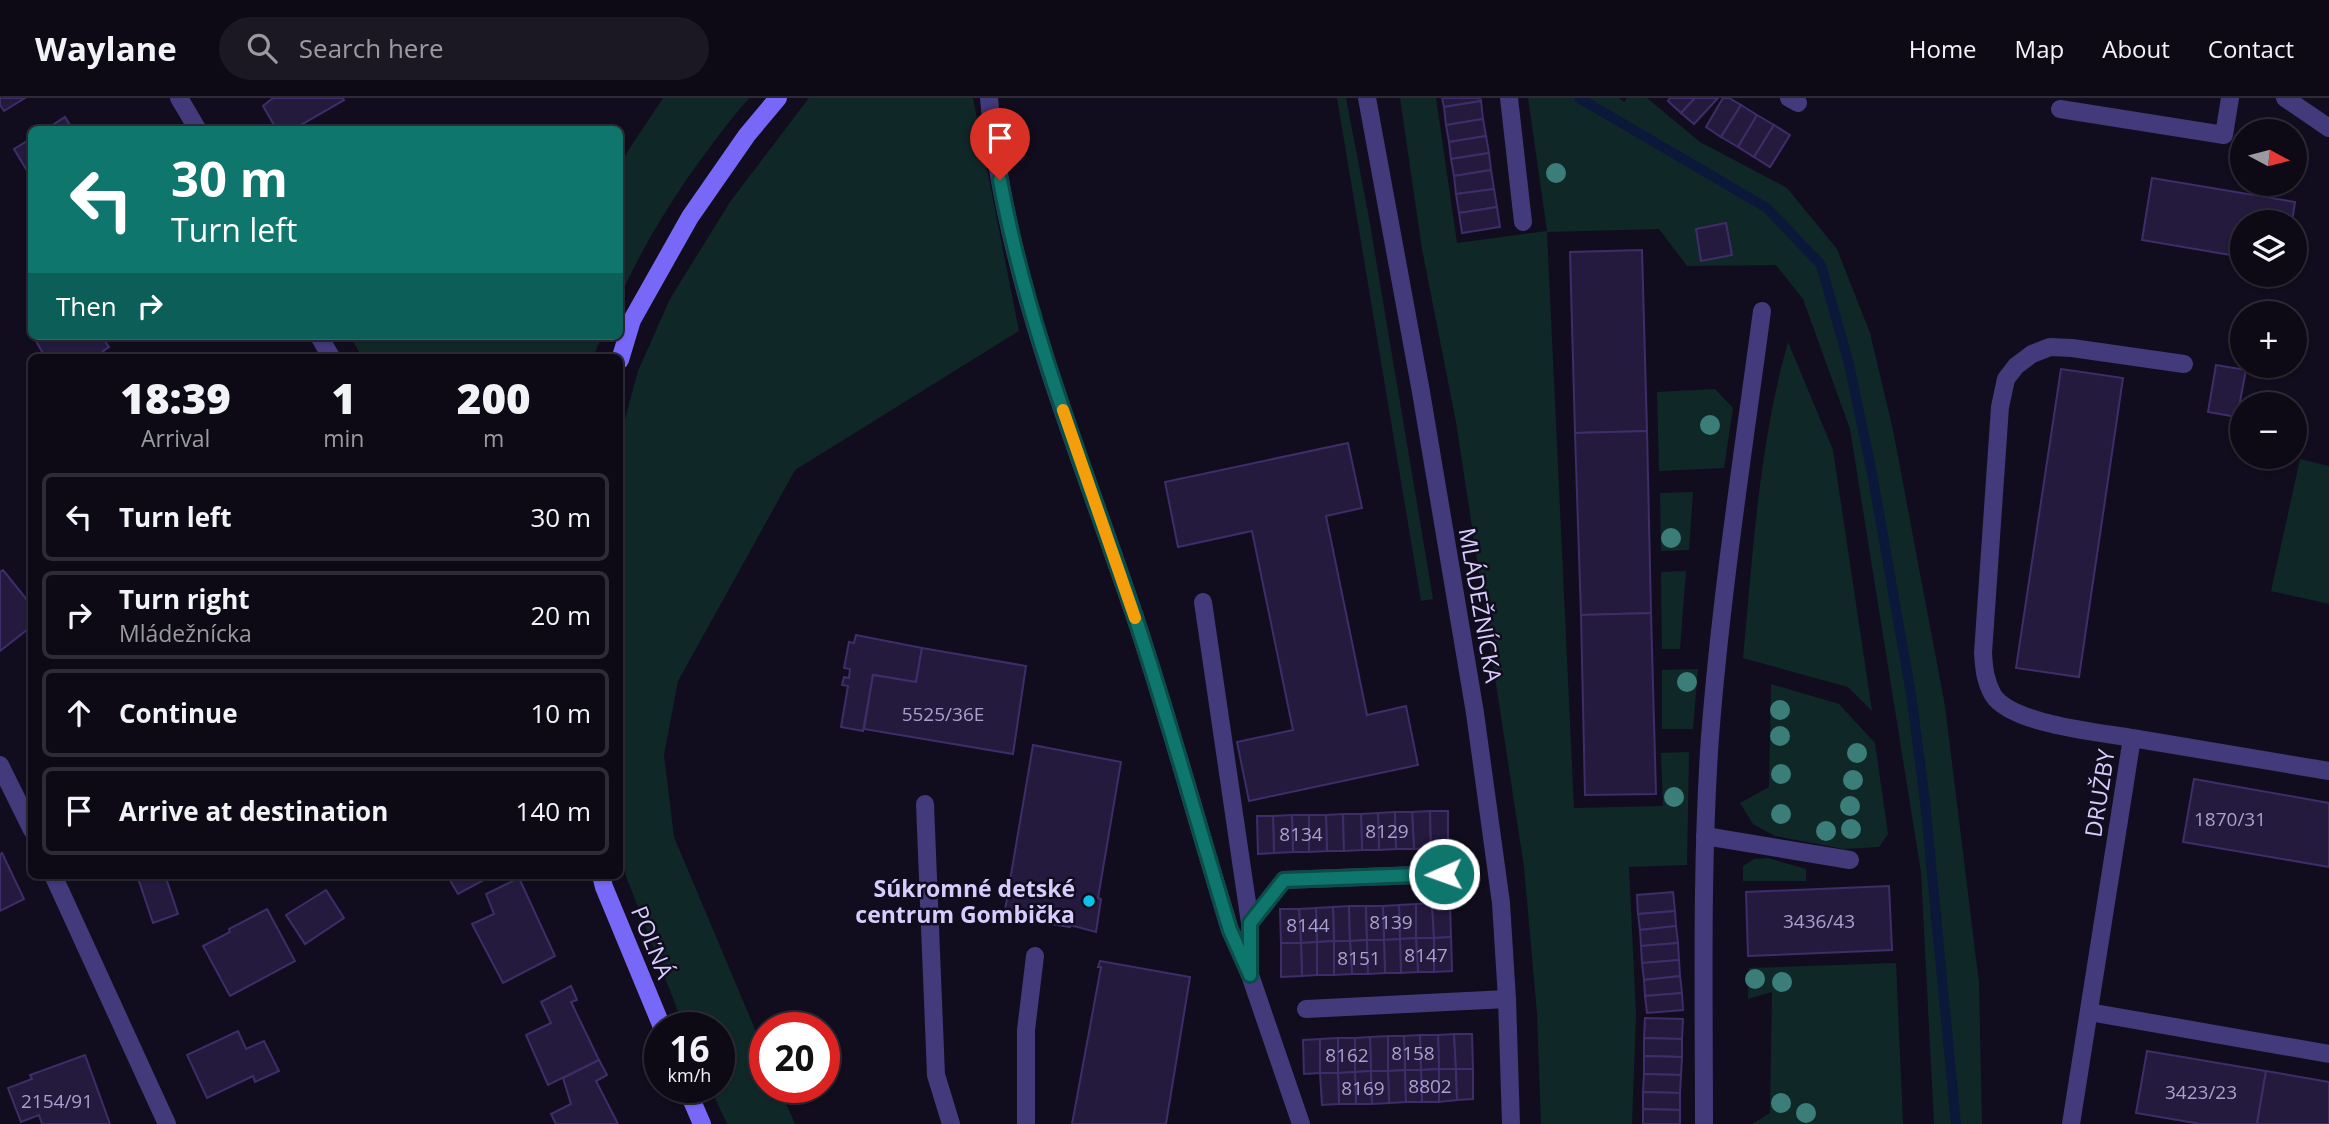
<!DOCTYPE html>
<meta charset="utf-8">
<style>
:root{--surface:#0d0a16;--page:#1b1823;--text:#f1f3f6;--muted:#9a9aa1;--line:#2d2b35}
body{margin:0;font-family:"Open Sans",sans-serif;background:var(--page);color:var(--text);height:100vh;display:flex;flex-direction:column;font-size:26px;white-space:nowrap}
*{box-sizing:border-box;margin:0}
p{font-size:23px;color:var(--muted)}
.icon{flex:none;width:38px;height:38px;fill:none;stroke:currentColor;stroke-width:2;stroke-linecap:round;stroke-linejoin:round}
.map{position:relative;flex:1;overflow:hidden}
.side{position:absolute;left:28px;top:256px;width:595px;height:525px;display:flex;flex-direction:column;background:var(--surface);border-radius:10px;box-shadow:0 2px 5px #0004,0 0 0 2px var(--line)}
.side>*{flex:none}
.guide{position:absolute;left:28px;top:28px;width:595px;height:214px;border-radius:10px;box-shadow:0 2px 5px #0004,0 0 0 2px var(--line);background:#0f766e;color:#fff;overflow:hidden}
.needle{width:46px;rotate:97deg}
.tools{position:absolute;left:2230px;top:21px;display:grid;gap:14px}
.tools a{display:grid;place-items:center;width:77px;height:77px;border-radius:50%;background:var(--surface);box-shadow:0 2px 5px #0004,0 0 0 2px var(--line);font-size:35px}
.speed{position:absolute;left:644px;top:914px;display:flex;gap:14px;font-size:35px;font-weight:700;text-align:center}
.speed>*{display:grid;place-content:center;width:91px;height:91px;border-radius:50%;background:var(--surface);box-shadow:0 2px 5px #0004,0 0 0 2px var(--line);line-height:1}
.speed small{font-size:18px;font-weight:400}
.speed .limit{border:10px solid #d22;background:#fff;color:#111}
.pin{position:absolute;display:grid;place-items:center;width:60px;height:60px;color:#fff;margin:-72px -30px;border-radius:50% 50% 50% 0;rotate:-45deg;box-shadow:0 0 7px #0007}
.pin .icon{rotate:45deg}
.me{position:absolute;width:77px;margin:-38px;rotate:268deg;stroke-linejoin:round;filter:drop-shadow(0 0 5px #0008)}
.turn{display:flex;align-items:center;gap:24px;height:147px;padding:0 28px;font-size:32px}
.turn .icon{width:91px;height:91px;stroke-width:2.5}
.turn b{display:block;font-size:49px;line-height:60px}
.then{display:flex;align-items:center;height:66px;padding:0 28px;background:#0003;gap:14px;font-size:26px}
.eta{display:flex;justify-content:space-evenly;align-items:center;height:119px;text-align:center}
.eta b{font-size:42px;font-weight:800;line-height:49px}
ul{padding:0;list-style:none}
li{display:flex;align-items:center;gap:21px;height:88px;margin:0 14px 10px;padding:0 14px;border:4px solid var(--line);border-radius:10px}
li div{flex:1}
li b{display:block;font-size:26px}
li em{font-style:normal}
header{display:flex;align-items:center;gap:42px;box-sizing:border-box;height:98px;padding:0 35px;background:var(--surface);border-bottom:2px solid var(--line)}
header strong{font-size:33px}
nav{display:flex;gap:38px;margin-inline-start:auto;font-size:24px}
.search{width:490px;height:63px;background:var(--page);display:flex;align-items:center;gap:18px;box-sizing:border-box;padding:0 24px;border-radius:38px;color:var(--muted);font-size:26px}
.map>svg:first-child{display:block}
.green{fill:#102728}
.lines{fill:none;stroke-linecap:round;stroke-linejoin:round}
.stream{stroke:#0b183a;stroke-width:10}
.building{fill:#241a3e;stroke:#3e2d69;stroke-width:2}
.lane{stroke:#423a7b;stroke-width:18}
.street{stroke:#423a7b;stroke-width:18}
.secondary{stroke:#7768f8;stroke-width:18}
.tree{fill:#3b7d79}
.route-casing{stroke:#0a4d48;stroke-width:18}
.route{stroke:#0f766e;stroke-width:12}
.slow{stroke:#f59e0b;stroke-width:12}
.poi-dot{fill:#0ac3eb;stroke:#110d1e;stroke-width:2.5}
.labels{text-anchor:middle;dominant-baseline:central;stroke-width:5;stroke-linejoin:round;paint-order:stroke}
.number-label{font-size:19px;fill:#aaa0cd}
.street-label{font-size:23px;fill:#d6cdfd;stroke:#110d1e}
.poi-label{font-size:23px;font-weight:bold;fill:#d6cdfd;stroke:#110d1e;text-anchor:end}
</style>
<header>
<strong>Waylane</strong>
<div class="search"><svg class="icon" aria-label="search" viewBox="0 0 24 24"><circle cx="10" cy="10" r="6"/><path d="M15 15l6 6"/></svg>Search here</div>
<nav><a>Home</a><a>Map</a><a>About</a><a>Contact</a></nav>
</header>
<div class="map">
<svg width="2329" height="1026" viewBox="0 0 2329 1026">
<rect width="100%" height="100%" fill="#110d1e"/>
<!-- green -->
<g class="green">
<path d="M663,0H749C700,57 650,131 620,199V65Z"/>
<polygon points="809,0 973,0 1019,233 795,372 678,583 664,657 674,739 765,955 765,989 779,989 795,1026 727,1026 710,989 719,989 719,929 684,929 626,778 620,746 620,339 638,273 670,201 730,104"/>
<polygon points="1337,0 1346,0 1369,120 1433,501 1421,503"/>
<polygon points="1400,0 1436,0 1457,145 1547,133 1528,0 1619,0 1624,4 1627,0 1647,0 1700,44 1787,90 1837,151 1870,235 1893,332 1945,608 1979,885 1982,1026 1934,1026 1921,774 1850,331 1803,201 1776,167 1687,168 1659,131 1547,134 1574,710 1663,708 1661,655 1689,654 1687,767 1629,769 1636,916 1632,1026 1541,1026 1537,915 1524,769 1456,324 1422,151"/>
<polygon points="350,238 602,238 593,259 362,259"/>
<path d="M1788,244L1833,352L1872,613L1848,589L1743,560C1753,455 1759,346 1788,244Z"/>
<polygon points="1715,291 1733,310 1724,370 1659,373 1657,294"/>
<polygon points="2300,361 2329,368 2329,506 2271,493"/>
<polygon points="1693,394 1689,452 1661,453 1660,395"/>
<polygon points="1686,473 1680,551 1662,551 1661,474"/>
<polygon points="1698,571 1693,631 1662,631 1662,572"/>
<polygon points="1771,586 1839,606 1875,645 1888,736 1879,749 1844,751 1775,738 1753,726 1740,705 1769,689"/>
<polygon points="1768,760 1806,771 1806,783 1743,783 1743,768 1754,761"/>
<polygon points="1896,865 1903,1026 1752,1026 1770,1015 1772,894 1748,901 1749,870"/>
</g>
<g class="lines">
<!-- stream -->
<polyline class="stream" points="1579,0 1767,110 1821,167 1848,262 1872,375 1911,596 1925,703 1956,1026"/>
</g>
<!-- building -->
<g class="building">
<polygon points="0,0 25,0 4,13 0,7"/>
<polygon points="273,0 343,0 344,2 292,32 277,32 263,8"/>
<polygon points="1442,0 1480,0 1481,3 1444,9"/>
<polygon points="1670,0 1695,0 1681,15 1668,3"/>
<polygon points="1695,0 1718,0 1694,26 1681,15"/>
<polygon points="1723,0 1729,0 1741,7 1721,39 1706,29"/>
<polygon points="1481,3 1483,21 1446,27 1444,9"/>
<polygon points="1741,7 1757,17 1738,49 1721,39"/>
<polygon points="1757,17 1774,27 1754,59 1738,49"/>
<polygon points="65,19 73,32 45,32"/>
<polygon points="1483,21 1486,38 1449,44 1446,27"/>
<polygon points="1774,27 1790,37 1770,69 1754,59"/>
<polygon points="1486,38 1489,55 1451,61 1449,44"/>
<polygon points="32,40 32,81 14,51"/>
<polygon points="1489,55 1491,72 1454,78 1451,61"/>
<polygon points="1491,72 1494,91 1456,96 1454,78"/>
<polygon points="2152,80 2295,104 2292,124 2242,124 2242,159 2142,142"/>
<polygon points="1494,91 1497,109 1459,115 1456,96"/>
<polygon points="1497,109 1500,129 1462,135 1459,115"/>
<polygon points="1726,125 1732,157 1701,163 1696,131"/>
<polygon points="1642,152 1647,333 1575,335 1570,154"/>
<polygon points="33,238 101,238 109,249 103,253 107,259 41,259 44,257"/>
<polygon points="2216,267 2246,272 2237,319 2208,314"/>
<polygon points="2061,271 2123,280 2079,579 2016,570"/>
<polygon points="1647,333 1651,515 1581,517 1575,335"/>
<polygon points="1348,345 1362,410 1326,418 1367,617 1406,608 1418,667 1249,703 1237,644 1293,632 1252,433 1178,449 1165,384"/>
<polygon points="3,472 32,508 32,528 0,553 0,474"/>
<polygon points="1651,515 1656,696 1585,697 1581,517"/>
<polygon points="856,537 922,550 916,584 873,577 863,633 841,629 848,588 842,587 844,579 849,580 850,571 844,570 849,544 854,545"/>
<polygon points="922,550 1026,568 1013,656 864,631 873,577 916,584"/>
<polygon points="1033,647 1121,664 1098,800 1101,801 1096,834 1070,827 1070,829 1033,823 1034,821 1004,818"/>
<polygon points="2194,681 2329,705 2329,769 2183,744"/>
<polygon points="1430,713 1431,750 1414,751 1412,714"/>
<polygon points="1430,713 1448,713 1448,749 1431,750"/>
<polygon points="1395,714 1396,751 1379,752 1378,715"/>
<polygon points="1395,714 1412,714 1414,751 1396,751"/>
<polygon points="1378,715 1379,752 1362,752 1361,716"/>
<polygon points="1343,716 1344,753 1327,753 1326,717"/>
<polygon points="1343,716 1361,716 1362,752 1344,753"/>
<polygon points="1292,717 1309,717 1309,754 1293,754"/>
<polygon points="1292,717 1293,754 1274,755 1273,718"/>
<polygon points="1309,717 1326,717 1327,753 1309,754"/>
<polygon points="1257,718 1273,718 1274,755 1258,756"/>
<polygon points="2,755 24,801 0,813 0,757"/>
<polygon points="137,777 165,777 178,816 153,825"/>
<polygon points="447,777 493,777 458,796"/>
<polygon points="519,780 555,858 503,885 472,826 494,816 486,796"/>
<polygon points="1889,788 1892,852 1748,858 1746,794"/>
<polygon points="326,792 344,820 305,846 286,817"/>
<polygon points="1673,794 1675,813 1638,816 1637,797"/>
<polygon points="1432,805 1434,840 1416,840 1416,806"/>
<polygon points="1432,805 1450,805 1451,839 1434,840"/>
<polygon points="1416,806 1416,840 1400,841 1399,807"/>
<polygon points="1399,807 1400,841 1384,842 1383,808"/>
<polygon points="1349,808 1350,843 1334,843 1333,809"/>
<polygon points="1349,808 1366,808 1367,842 1350,843"/>
<polygon points="1366,808 1383,808 1384,842 1367,842"/>
<polygon points="1333,809 1334,843 1317,844 1316,810"/>
<polygon points="1316,810 1317,844 1301,845 1299,811"/>
<polygon points="267,811 295,863 230,898 203,848 230,834 229,831"/>
<polygon points="1280,811 1299,811 1301,845 1281,845"/>
<polygon points="1675,813 1676,828 1640,832 1638,816"/>
<polygon points="1676,828 1678,845 1641,848 1640,832"/>
<polygon points="1451,839 1452,873 1434,874 1434,840"/>
<polygon points="1416,840 1434,840 1434,874 1418,874"/>
<polygon points="1416,840 1418,874 1401,875 1400,841"/>
<polygon points="1400,841 1401,875 1385,875 1384,842"/>
<polygon points="1367,842 1368,876 1352,876 1350,843"/>
<polygon points="1367,842 1384,842 1385,875 1368,876"/>
<polygon points="1334,843 1350,843 1352,876 1334,877"/>
<polygon points="1334,843 1334,877 1317,877 1317,844"/>
<polygon points="1317,844 1317,877 1302,878 1301,845"/>
<polygon points="1281,845 1301,845 1302,878 1281,879"/>
<polygon points="1678,845 1679,862 1642,865 1641,848"/>
<polygon points="1679,862 1680,878 1644,882 1642,865"/>
<polygon points="1100,863 1190,879 1166,1026 1072,1026 1101,869 1098,869"/>
<polygon points="1680,878 1682,895 1645,898 1644,882"/>
<polygon points="571,888 577,902 571,904 599,962 548,987 526,937 551,925 541,904"/>
<polygon points="1682,895 1683,912 1647,915 1645,898"/>
<polygon points="1645,920 1683,921 1682,941 1644,940"/>
<polygon points="238,933 246,951 264,943 279,973 255,984 253,978 207,1000 187,957"/>
<polygon points="1454,936 1456,971 1439,971 1438,937"/>
<polygon points="1454,936 1472,936 1473,971 1456,971"/>
<polygon points="1420,937 1421,972 1405,972 1404,938"/>
<polygon points="1420,937 1438,937 1439,971 1421,972"/>
<polygon points="1388,938 1404,938 1405,972 1388,973"/>
<polygon points="1388,938 1388,973 1371,973 1370,939"/>
<polygon points="1370,939 1371,973 1355,974 1355,940"/>
<polygon points="1338,940 1355,940 1355,974 1338,975"/>
<polygon points="1338,940 1338,975 1320,975 1320,941"/>
<polygon points="1644,940 1682,941 1682,959 1644,958"/>
<polygon points="1320,941 1320,975 1304,976 1303,942"/>
<polygon points="2147,953 2266,973 2257,1026 2201,1026 2136,1015"/>
<polygon points="85,957 110,1026 42,1026 39,1017 21,1024 8,990 32,981 30,977"/>
<polygon points="1644,958 1682,959 1681,977 1644,976"/>
<polygon points="599,962 607,977 596,983 618,1026 556,1026 551,1016 571,1006 563,980"/>
<polygon points="1439,971 1439,1004 1422,1004 1421,972"/>
<polygon points="1439,971 1456,971 1457,1002 1439,1004"/>
<polygon points="1456,971 1473,971 1473,1001 1457,1002"/>
<polygon points="1405,972 1406,1004 1389,1005 1388,973"/>
<polygon points="1405,972 1421,972 1422,1004 1406,1004"/>
<polygon points="1371,973 1372,1006 1356,1006 1355,974"/>
<polygon points="1371,973 1388,973 1389,1005 1372,1006"/>
<polygon points="2266,973 2329,984 2329,1026 2257,1026"/>
<polygon points="1355,974 1356,1006 1339,1006 1338,975"/>
<polygon points="1320,975 1338,975 1339,1006 1322,1007"/>
<polygon points="1644,976 1681,977 1680,995 1643,994"/>
<polygon points="1643,994 1680,995 1680,1012 1643,1011"/>
<polygon points="1643,1011 1680,1012 1680,1026 1643,1026"/>
</g>
<g class="lines">
<!-- lane -->
<g class="lane">
<path d="M989,0C1004,181 1081,357 1138,528C1171,629 1199,731 1230,832L1250,877L1301,1026"/>
<polyline points="1509,0 1523,124"/>
<polyline points="1789,0 1798,5"/>
<polyline points="2060,11 2224,37 2230,0"/>
<polyline points="1203,504 1250,825 1250,870"/>
<path d="M2132,640C2098,634 2011,626 1993,597C1985,583 1984,570 1983,555L2000,309L2006,281L2016,268L2032,256L2050,249L2072,250L2184,266"/>
<polyline points="925,706 936,977 951,1026"/>
<polyline points="1705,738 1850,762"/>
<polyline points="1250,825 1284,782 1444,776"/>
<polyline points="1306,911 1507,901"/>
<polyline points="1026,1026 1026,932 1035,858"/>
</g>
<!-- street -->
<g class="street">
<polyline points="179,0 198,32"/>
<polyline points="1367,0 1421,294 1475,615 1501,805 1507,901 1511,1026"/>
<polyline points="2285,0 2329,30"/>
<polyline points="319,238 331,259"/>
<polyline points="0,667 32,732"/>
<polyline points="53,777 167,1026"/>
<polyline points="2089,914 2329,956"/>
<path d="M1704,1026C1704,897 1701,768 1710,639C1721,497 1743,355 1762,213"/>
<polyline points="2071,1026 2132,640 2329,673"/>
</g>
<!-- secondary -->
<g class="secondary">
<polyline points="620,262 632,222 690,119 747,37 778,0"/>
<polyline points="601,777 604,789 662,929"/>
<polyline points="686,989 702,1026"/>
</g>
</g>
<!-- trees -->
<g class="tree">
<circle cx="1556" cy="75" r="10"/>
<circle cx="1710" cy="327" r="10"/>
<circle cx="1671" cy="440" r="10"/>
<circle cx="1687" cy="584" r="10"/>
<circle cx="1780" cy="612" r="10"/>
<circle cx="1780" cy="638" r="10"/>
<circle cx="1857" cy="655" r="10"/>
<circle cx="1781" cy="676" r="10"/>
<circle cx="1853" cy="682" r="10"/>
<circle cx="1674" cy="699" r="10"/>
<circle cx="1850" cy="708" r="10"/>
<circle cx="1781" cy="716" r="10"/>
<circle cx="1851" cy="731" r="10"/>
<circle cx="1826" cy="733" r="10"/>
<circle cx="1755" cy="881" r="10"/>
<circle cx="1782" cy="884" r="10"/>
<circle cx="1781" cy="1005" r="10"/>
<circle cx="1806" cy="1015" r="10"/>
</g>
<g class="lines">
<defs>
<path id="route" d="M1000,82C1028,235 1089,381 1138,528C1171,628 1199,731 1230,832L1250,877V825L1284,782L1444,776"/>
</defs>
<!-- route casing -->
<use href="#route" class="route-casing"/>
<!-- route -->
<use href="#route" class="route"/>
<!-- slow -->
<polyline class="slow" points="1063,312 1135,520"/>
</g>
<!-- markers -->
<circle class="poi-dot" cx="1089" cy="803" r="7"/>
<g class="labels">
<!-- number labels -->
<g class="number-label">
<text x="943" y="616">5525/36E</text>
<text x="2230" y="721">1870/31</text>
<text x="1387" y="733">8129</text>
<text x="1301" y="736">8134</text>
<text x="1819" y="823">3436/43</text>
<text x="1391" y="824">8139</text>
<text x="1308" y="827">8144</text>
<text x="1426" y="857">8147</text>
<text x="1359" y="860">8151</text>
<text x="1413" y="955">8158</text>
<text x="1347" y="957">8162</text>
<text x="1430" y="988">8802</text>
<text x="1363" y="990">8169</text>
<text x="2201" y="994">3423/23</text>
<text x="57" y="1003">2154/91</text>
</g>
<!-- street labels -->
<g class="street-label">
<text transform="translate(1481 507) rotate(80)">MLÁDEŽNÍCKA</text>
<text transform="translate(2099 695) rotate(-81)">DRUŽBY</text>
<text transform="translate(653 844) rotate(68)">POĽNÁ</text>
</g>
<!-- poi labels -->
<g class="poi-label">
<text x="1075" y="790">Súkromné detské<tspan x="1075" dy="26">centrum Gombička</tspan></text>
</g>
</g>
</svg>
<div class="tools">
<a><svg class="needle" viewBox="-14 -14 28 28"><path d="M0-13l5 13h-10z" fill="#e53935"/><path d="M0 13l5-13h-10z" fill="#9a9aa1"/></svg></a>
<a><svg class="icon" aria-label="layers" viewBox="0 0 24 24"><path d="M12 4l9 5-9 5-9-5zM3 14l9 5 9-5"/></svg></a>
<a>+</a>
<a>−</a>
</div>
<div class="speed"><div>16<small>km/h</small></div><div class="limit">20</div></div>
<div class="pin" style="left:1000px;top:82px;background:#d93025"><svg class="icon" aria-label="arrive" viewBox="0 0 24 24"><path d="M6 21V4h12l-3 4 3 4H6"/></svg></div>
<svg class="me" style="left:1444px;top:776px" viewBox="-20 -20 40 40"><circle r="17" fill="#0f766e" stroke="#fff" stroke-width="3"/><path d="M0-11L8 9 0 5-8 9z" fill="#fff"/></svg>
<div class="guide">
<div class="turn"><svg class="icon" aria-label="left" viewBox="0 0 24 24"><path d="M17 20v-9H6M10 6l-5 5 5 5"/></svg><div><b>30 m</b>Turn left</div></div>
<div class="then">Then<svg class="icon" aria-label="right" viewBox="0 0 24 24"><path d="M7 20v-9h11M14 6l5 5-5 5"/></svg></div>
</div>
<section class="side">
<div class="eta">
<div><b>18:39</b><p>Arrival</p></div>
<div><b>1</b><p>min</p></div>
<div><b>200</b><p>m</p></div>
</div>
<ul>
<li><svg class="icon" aria-label="left" viewBox="0 0 24 24"><path d="M17 20v-9H6M10 6l-5 5 5 5"/></svg><div><b>Turn left</b></div><em>30 m</em></li>
<li><svg class="icon" aria-label="right" viewBox="0 0 24 24"><path d="M7 20v-9h11M14 6l5 5-5 5"/></svg><div><b>Turn right</b><p>Mládežnícka</p></div><em>20 m</em></li>
<li><svg class="icon" aria-label="ahead" viewBox="0 0 24 24"><path d="M12 20V5M6 11l6-6 6 6"/></svg><div><b>Continue</b></div><em>10 m</em></li>
<li><svg class="icon" aria-label="arrive" viewBox="0 0 24 24"><path d="M6 21V4h12l-3 4 3 4H6"/></svg><div><b>Arrive at destination</b></div><em>140 m</em></li>
</ul>
</section>
</div>
